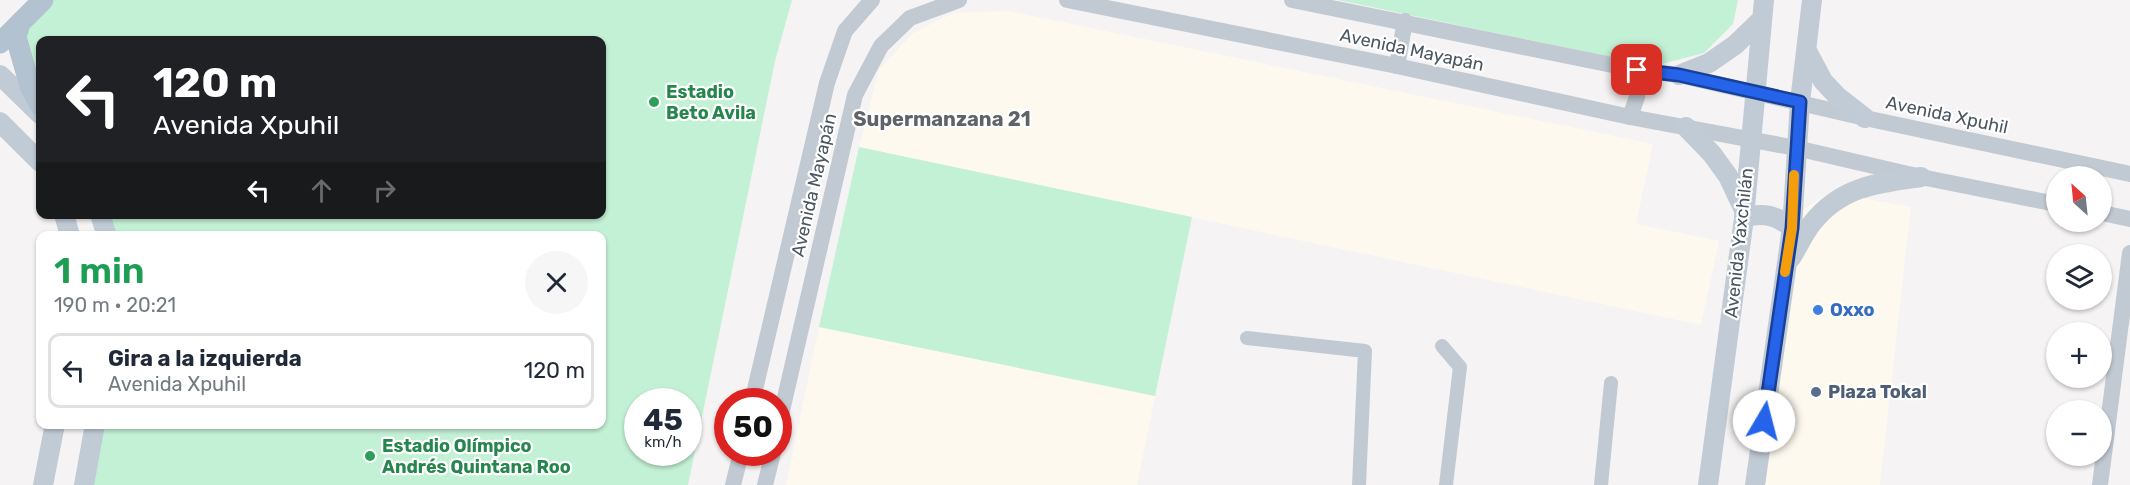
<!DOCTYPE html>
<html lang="es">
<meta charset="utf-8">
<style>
:root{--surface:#fff;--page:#f6f6f7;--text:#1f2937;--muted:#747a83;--line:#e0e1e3}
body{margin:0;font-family:Rubik,sans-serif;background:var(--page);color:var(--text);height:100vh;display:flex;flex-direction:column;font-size:22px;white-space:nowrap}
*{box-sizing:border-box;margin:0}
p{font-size:20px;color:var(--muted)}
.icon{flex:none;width:33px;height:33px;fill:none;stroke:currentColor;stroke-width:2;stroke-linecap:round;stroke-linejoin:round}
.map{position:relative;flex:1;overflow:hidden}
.panel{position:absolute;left:36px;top:231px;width:570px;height:198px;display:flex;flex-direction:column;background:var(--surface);border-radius:12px;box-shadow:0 2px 4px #0004}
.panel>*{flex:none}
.hud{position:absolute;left:36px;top:36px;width:570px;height:183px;border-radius:12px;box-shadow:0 2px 4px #0004;background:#202124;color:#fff;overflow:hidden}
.needle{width:39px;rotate:333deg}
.controls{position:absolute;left:2046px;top:166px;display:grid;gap:12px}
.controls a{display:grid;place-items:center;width:66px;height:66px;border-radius:50%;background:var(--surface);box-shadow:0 2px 4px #0004;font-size:30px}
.speed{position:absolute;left:624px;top:388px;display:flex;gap:12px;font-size:30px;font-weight:700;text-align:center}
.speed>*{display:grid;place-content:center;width:78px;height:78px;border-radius:50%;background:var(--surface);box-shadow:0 2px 4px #0004;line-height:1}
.speed small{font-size:15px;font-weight:400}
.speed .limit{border:9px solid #d22;background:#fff;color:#111}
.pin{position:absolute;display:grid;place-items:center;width:51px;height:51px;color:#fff;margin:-26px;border-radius:12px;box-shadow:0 3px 9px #0006}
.me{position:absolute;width:66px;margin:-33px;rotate:8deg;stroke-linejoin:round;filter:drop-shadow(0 0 4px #0008)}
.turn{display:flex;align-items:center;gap:21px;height:126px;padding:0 18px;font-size:27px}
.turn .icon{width:78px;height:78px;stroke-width:2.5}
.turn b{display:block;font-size:42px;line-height:51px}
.lanes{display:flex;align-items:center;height:57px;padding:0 18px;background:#0003;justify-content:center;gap:30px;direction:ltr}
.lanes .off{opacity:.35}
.round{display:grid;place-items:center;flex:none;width:63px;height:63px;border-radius:32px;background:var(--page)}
.summary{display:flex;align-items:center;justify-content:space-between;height:102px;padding:0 18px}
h1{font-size:36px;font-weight:600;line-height:45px;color:#1e9e55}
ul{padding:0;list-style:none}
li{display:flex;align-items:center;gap:18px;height:75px;margin:0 12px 9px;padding:0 6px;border:3px solid var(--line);border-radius:12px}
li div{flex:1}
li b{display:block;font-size:22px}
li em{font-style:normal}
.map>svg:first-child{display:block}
.commercial{fill:#fdf9ef}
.green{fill:#c3f1d5;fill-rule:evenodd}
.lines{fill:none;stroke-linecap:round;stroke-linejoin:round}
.minor{stroke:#c1cad2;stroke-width:14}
.tertiary{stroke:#c1cad2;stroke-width:16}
.secondary{stroke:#c1cbd6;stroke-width:20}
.primary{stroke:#b3c2d1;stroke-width:21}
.route-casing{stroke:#184099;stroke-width:15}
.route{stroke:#2563eb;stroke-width:10}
.slow{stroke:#f59e0b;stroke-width:10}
.leisure-dot{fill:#2e9e5b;stroke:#fff;stroke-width:2}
.shop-dot{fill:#3f7fe0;stroke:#fff;stroke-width:2}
.service-dot{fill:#5c6f8a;stroke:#fff;stroke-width:2}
.labels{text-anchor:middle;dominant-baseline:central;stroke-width:4.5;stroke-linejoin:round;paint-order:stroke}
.street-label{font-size:18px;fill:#4a5661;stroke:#fff}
.leisure-label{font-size:18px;font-weight:bold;fill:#27864d;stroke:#fff;text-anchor:start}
.shop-label{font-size:18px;font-weight:bold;fill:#366cbe;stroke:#fff;text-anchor:start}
.service-label{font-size:18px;font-weight:bold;fill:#4e5e75;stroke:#fff;text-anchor:start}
.neighbourhood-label{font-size:20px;font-weight:bold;fill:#5f6368;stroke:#fff}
</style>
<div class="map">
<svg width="2130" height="485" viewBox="0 0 2130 485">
<rect width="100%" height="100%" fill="#f5f3f3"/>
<!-- commercial -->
<g class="commercial">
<polygon points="1009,11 1653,144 1636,224 1719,241 1701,325 859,147 879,70 913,33 953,13"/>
<polygon points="1841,194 1911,207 1880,485 1758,485 1800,212 1822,197"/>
<polygon points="819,327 1155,396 1137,485 786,485"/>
</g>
<!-- green -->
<g class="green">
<path d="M51,0H792L775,61L688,485H91L102,425L602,424V236H113L107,215L602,214V40H40V92L19,47L28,25ZM638,402H688V453H638Z"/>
<polygon points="1338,0 1738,0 1733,24 1704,53 1654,66"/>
<polygon points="859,147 1192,217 1155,396 819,327"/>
</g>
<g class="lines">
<!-- minor -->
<g class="minor">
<polyline points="1247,338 1365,351 1359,485"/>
<polyline points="1442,346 1460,367 1446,485"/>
<polyline points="1601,485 1611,383"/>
</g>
<!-- tertiary -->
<g class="tertiary">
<polyline points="1067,0 1397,66 1630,117 1796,148 1921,177 2056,204"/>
<polyline points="1292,0 1637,70 1679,75 1865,118 2130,174"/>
<polyline points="1397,66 1405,21"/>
<polyline points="1630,117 1637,97 1637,70"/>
<polyline points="2102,213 2130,219"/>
<polyline points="752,402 827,83 845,31 872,0"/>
<polyline points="778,428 855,95 881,46 910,18 959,0"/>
<polyline points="733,485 741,453"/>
<polyline points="765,485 773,453"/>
<polyline points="2100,485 2130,253"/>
</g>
<!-- secondary -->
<g class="secondary">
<polyline points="1807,51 1823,81 1838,97 1865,118"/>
<polyline points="0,75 40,114"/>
<polyline points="1679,75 1709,63 1735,45 1761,20"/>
<polyline points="0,122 40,162"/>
<polyline points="1686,127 1712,154 1728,176 1744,210"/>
<polyline points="64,214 70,236"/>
<polyline points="100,214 107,236"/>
<path d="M1744,218C1763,212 1776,215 1792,228"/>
<path d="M1791,258C1798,247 1804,233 1813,222C1842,186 1878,183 1921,177"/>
<polyline points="43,485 55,424"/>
<polyline points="84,485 95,424"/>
<polyline points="1708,485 1744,218 1764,0"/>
<polyline points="1755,485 1792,228 1800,102 1812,0"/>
</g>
<!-- primary -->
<g class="primary">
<polyline points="20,23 16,37 30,86 40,105"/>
<polyline points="0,43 43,0"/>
</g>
</g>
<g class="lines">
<defs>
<polyline id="route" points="1637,70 1679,75 1800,102 1792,228 1764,421"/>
</defs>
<!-- route casing -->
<use href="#route" class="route-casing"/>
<!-- route -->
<use href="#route" class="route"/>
<!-- slow -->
<polyline class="slow" points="1785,272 1792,228 1794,175"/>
</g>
<!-- markers -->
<g class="leisure-dot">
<circle cx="654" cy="102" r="6"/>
<circle cx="370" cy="456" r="6"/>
</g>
<circle class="shop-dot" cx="1818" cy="310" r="6"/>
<circle class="service-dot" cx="1816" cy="392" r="6"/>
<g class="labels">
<!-- street labels -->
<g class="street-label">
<text transform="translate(1412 50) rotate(12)">Avenida Mayapán</text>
<text transform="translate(1947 115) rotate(12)">Avenida Xpuhil</text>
<text transform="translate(814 185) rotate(-77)">Avenida Mayapán</text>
<text transform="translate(1739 243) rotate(-84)">Avenida Yaxchilán</text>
</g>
<!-- leisure labels -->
<g class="leisure-label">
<text x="666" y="92">Estadio<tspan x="666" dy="21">Beto Avila</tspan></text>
<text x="382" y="446">Estadio Olímpico<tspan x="382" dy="21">Andrés Quintana Roo</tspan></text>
</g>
<!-- shop labels -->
<g class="shop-label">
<text x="1830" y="310">Oxxo</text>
</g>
<!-- service labels -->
<g class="service-label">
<text x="1828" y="392">Plaza Tokal</text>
</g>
<!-- neighbourhood labels -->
<g class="neighbourhood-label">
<text x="942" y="119">Supermanzana 21</text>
</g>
</g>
</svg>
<div class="controls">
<a><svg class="needle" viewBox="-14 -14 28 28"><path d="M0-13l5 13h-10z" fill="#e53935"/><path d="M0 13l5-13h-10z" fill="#747a83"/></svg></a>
<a><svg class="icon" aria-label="layers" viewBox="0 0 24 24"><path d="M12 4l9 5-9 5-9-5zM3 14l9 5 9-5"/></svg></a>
<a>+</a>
<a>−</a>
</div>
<div class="speed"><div>45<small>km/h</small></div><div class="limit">50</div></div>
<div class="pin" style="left:1637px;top:70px;background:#d93025"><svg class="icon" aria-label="arrive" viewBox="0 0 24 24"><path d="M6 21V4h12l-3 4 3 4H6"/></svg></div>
<svg class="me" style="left:1764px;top:421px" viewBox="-20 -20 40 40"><circle r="19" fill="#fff"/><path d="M0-13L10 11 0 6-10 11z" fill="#2563eb"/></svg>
<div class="hud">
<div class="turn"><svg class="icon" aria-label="left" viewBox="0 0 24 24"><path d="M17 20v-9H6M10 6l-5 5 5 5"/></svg><div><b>120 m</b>Avenida Xpuhil</div></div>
<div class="lanes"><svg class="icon" aria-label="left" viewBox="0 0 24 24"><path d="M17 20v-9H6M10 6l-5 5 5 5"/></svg><svg class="icon off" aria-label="ahead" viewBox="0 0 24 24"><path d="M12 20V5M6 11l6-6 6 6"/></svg><svg class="icon off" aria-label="right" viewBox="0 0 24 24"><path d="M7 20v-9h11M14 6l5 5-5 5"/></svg></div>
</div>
<section class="panel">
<div class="summary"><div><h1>1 min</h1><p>190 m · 20:21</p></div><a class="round"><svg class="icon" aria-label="close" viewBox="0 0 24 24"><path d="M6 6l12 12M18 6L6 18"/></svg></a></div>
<ul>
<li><svg class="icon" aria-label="left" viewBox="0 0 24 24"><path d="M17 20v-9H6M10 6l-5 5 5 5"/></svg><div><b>Gira a la izquierda</b><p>Avenida Xpuhil</p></div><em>120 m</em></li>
</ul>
</section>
</div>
